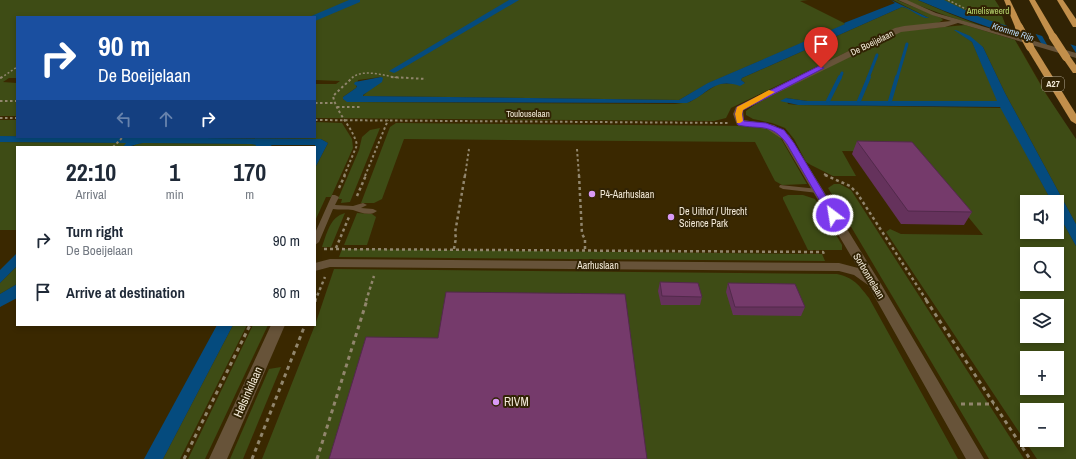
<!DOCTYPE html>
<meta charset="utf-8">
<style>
:root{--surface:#fff;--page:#f2f2f3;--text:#1f2937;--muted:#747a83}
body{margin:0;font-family:"Archivo Narrow",sans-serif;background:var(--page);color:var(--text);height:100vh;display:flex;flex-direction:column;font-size:15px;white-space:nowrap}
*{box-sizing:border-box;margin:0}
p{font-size:13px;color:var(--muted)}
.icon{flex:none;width:22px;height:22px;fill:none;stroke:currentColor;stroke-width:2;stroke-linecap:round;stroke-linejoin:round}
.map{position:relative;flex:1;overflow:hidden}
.side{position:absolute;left:16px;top:146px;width:300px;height:180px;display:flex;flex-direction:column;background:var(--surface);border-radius:0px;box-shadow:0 2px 6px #0003}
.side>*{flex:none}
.banner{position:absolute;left:16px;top:16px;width:300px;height:122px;border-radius:0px;box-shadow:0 2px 6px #0003;background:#1a4fa0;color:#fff;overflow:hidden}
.buttons{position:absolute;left:1020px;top:195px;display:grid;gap:8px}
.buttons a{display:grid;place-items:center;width:44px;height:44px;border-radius:0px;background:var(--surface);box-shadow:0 2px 6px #0003;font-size:20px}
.pin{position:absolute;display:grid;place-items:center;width:34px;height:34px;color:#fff;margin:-41px -17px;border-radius:50% 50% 50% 0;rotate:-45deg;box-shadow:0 0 4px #0007}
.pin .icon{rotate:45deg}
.me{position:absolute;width:44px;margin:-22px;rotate:329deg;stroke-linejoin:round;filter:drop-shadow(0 0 3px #0008)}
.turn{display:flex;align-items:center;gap:14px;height:84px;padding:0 16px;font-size:18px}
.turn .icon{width:52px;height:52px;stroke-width:2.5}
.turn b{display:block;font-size:28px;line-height:34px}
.lanes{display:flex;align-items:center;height:38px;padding:0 16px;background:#0003;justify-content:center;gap:20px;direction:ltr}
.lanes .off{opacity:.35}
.eta{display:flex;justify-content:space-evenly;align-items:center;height:68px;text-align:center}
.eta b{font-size:24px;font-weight:700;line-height:28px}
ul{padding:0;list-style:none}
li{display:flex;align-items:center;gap:12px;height:52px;padding:0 16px}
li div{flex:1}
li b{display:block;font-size:15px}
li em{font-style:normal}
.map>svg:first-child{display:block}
.built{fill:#3a2800;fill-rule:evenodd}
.green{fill:#3e4c15;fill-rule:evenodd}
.water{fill:#054b7e}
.pier{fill:#312304}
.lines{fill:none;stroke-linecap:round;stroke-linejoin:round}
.stream-far1{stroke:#054b7e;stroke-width:3}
.stream{stroke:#054b7e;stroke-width:4}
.path-far3{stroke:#91866d;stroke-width:1.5;stroke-dasharray:2 2;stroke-linecap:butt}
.path-far2{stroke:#91866d;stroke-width:2;stroke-dasharray:2.5 2.5;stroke-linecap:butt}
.path-far1{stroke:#91866d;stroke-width:2.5;stroke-dasharray:3 3;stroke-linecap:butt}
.path{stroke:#91866d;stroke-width:3;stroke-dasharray:4 4;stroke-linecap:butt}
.lane{fill:#675339;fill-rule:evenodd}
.street{fill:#675339;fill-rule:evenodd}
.highway{fill:#c28f4b;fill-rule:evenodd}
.highway-bridge{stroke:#c28f4b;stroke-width:8}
.wall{fill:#65325c}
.building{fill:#753a6b;stroke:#52294b}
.route{fill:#7c3aed;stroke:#51269a}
.slow{fill:#f59e0b}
.poi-dot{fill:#da9af6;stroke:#312304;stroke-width:1.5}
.labels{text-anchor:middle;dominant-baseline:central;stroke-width:4;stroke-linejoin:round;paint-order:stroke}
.far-park-label{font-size:9px;fill:#b8d76f;stroke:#312304}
.far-water-label{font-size:9px;font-style:italic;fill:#bbdaf9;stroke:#312304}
.far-street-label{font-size:9px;fill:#f2e9d8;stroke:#312304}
.shield{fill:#312304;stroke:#b8ae98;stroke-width:1}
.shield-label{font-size:9px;font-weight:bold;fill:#f2e9d8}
.poi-label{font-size:10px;fill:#f2e9d8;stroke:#312304;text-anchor:start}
.street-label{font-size:10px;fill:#f2e9d8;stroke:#312304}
.near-street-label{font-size:12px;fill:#f2e9d8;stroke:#312304}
.near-poi-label{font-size:12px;fill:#f2e9d8;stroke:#312304;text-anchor:start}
</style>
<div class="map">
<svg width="1076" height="459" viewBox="0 0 1076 459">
<rect width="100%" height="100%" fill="#312304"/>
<!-- built -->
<path class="built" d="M0,0H892L979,32L1018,44L1059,115L1076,140V459H0ZM17,17H315V137H17ZM17,147H315V325H17ZM1027,202H1057V232H1027ZM1027,254H1057V284H1027ZM1027,306H1057V336H1027ZM1027,358H1057V388H1027ZM1027,410H1057V440H1027Z"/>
<!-- green -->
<g class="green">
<path d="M0,0H808L800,1L846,24L709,83L679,100L363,96L381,77L358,80L356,88L343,97V99L351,102L675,104L690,102L718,84L745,83L741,80L742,78L902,7C912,8 920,18 929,18L893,0H897L941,18L943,20C937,26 907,25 897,28L731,108L726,118L714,121L315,118V84H336L340,81L315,80V17H17V78H9L3,82L17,83V116H0Z"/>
<polygon points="904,0 918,0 948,13 989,29 947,16"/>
<polygon points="935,0 995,0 1002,11 1001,13 1007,29"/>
<path d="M965,25L1015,40L1046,94L1076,139V224L1005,93L983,47L963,35L972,42L974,46L998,101H807L786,98L788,104L798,105L1002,108L1052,202H1027V232H1057V212L1076,246V459H1037L886,232L890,229L901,234L983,235L915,152L842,151L856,176H833L811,165L806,162L794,139L785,128L772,123L753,119L746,115V111L761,100L901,31ZM1027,254H1057V284H1027ZM1027,306H1057V336H1027ZM1027,358H1057V388H1027ZM1027,410H1057V440H1027Z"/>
<rect x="0" y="120" width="17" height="16"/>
<polygon points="315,122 342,123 352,139 353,148 331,197 326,197 315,221 315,168 328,143 321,139 68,137 315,137"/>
<polygon points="396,123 759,126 770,129 779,135 807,184 782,185 775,181 755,142 404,139 382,199 374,203 361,203 390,127"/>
<polygon points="380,128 350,202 341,203 342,199 338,199 359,150 362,137 370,130"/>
<polygon points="0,142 127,143 123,147 17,147 17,230 0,230"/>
<polygon points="143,143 251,144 257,145 255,147 132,147 136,144"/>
<polygon points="834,184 840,184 851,190 1024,459 989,459 828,188"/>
<polygon points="788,195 803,195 815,199 842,245 842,250 808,250 783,199 783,197"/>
<path d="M345,213L331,247H322C327,233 330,217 345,213Z"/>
<polygon points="357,213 372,214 376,217 367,245 344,245"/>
<polygon points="342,249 822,254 825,261 339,257"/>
<polygon points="17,266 17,284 0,294 0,283"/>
<path d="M334,269L837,274C854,278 858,284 869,298L958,459H640L441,358L342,459H262L315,325Z"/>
<polygon points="233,325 247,325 180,459 163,459"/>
<polygon points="253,325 268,325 205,459 188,459"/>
<polygon points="281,367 243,459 230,459 269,369"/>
</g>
<!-- water -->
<g class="water">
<polygon points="349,0 360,0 360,2 315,21 315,17 309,17"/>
<polygon points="509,0 519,0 398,71 394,73 389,71"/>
<path d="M891,0L929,18C920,19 911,8 902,7L742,78L741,80L745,83L740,86C713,77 708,95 687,103L351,102H347L343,99V97L356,88L357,86L354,84L355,82L381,77L383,78L382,82L363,95V96L679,100L708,83L845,24L844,23L895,3Z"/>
<path d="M918,0H944L975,15L991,21L1076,46V55C1021,38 971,23 918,0Z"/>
<polygon points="954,30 956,30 970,36 983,47 1005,93 1076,224 1076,246 1057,212 1057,202 1052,202 1000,107 798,105 780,101 786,98 807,101 997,101 972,42"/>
<path d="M0,136L321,139L328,143L315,168V145H272L269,147H255L256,145L251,144L143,143C135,144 131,147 123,147L126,143L0,142Z"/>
<polygon points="17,253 17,266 0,283 0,270"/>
<polygon points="17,284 17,298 0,307 0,294"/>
<polygon points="217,325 233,325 163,459 144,459"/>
</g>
<!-- pier -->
<g class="pier">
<polygon points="1006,24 1035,33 1044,48 1014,39"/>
<polygon points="1041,34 1069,42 1076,53 1076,57 1050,50"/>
</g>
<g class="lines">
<!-- stream-far1 -->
<g class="stream-far1">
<polyline points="840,78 842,73"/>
<polyline points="868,78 877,55"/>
<polyline points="897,78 907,44"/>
</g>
<!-- stream -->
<g class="stream">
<polyline points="828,101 840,77"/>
<polyline points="859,101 869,77"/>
<polyline points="890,101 897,77"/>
</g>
<!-- path-far3 -->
<g class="path-far3">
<polyline points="948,0 976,14"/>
<polyline points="1,78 17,67"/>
<path d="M352,78C362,68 386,76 399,78"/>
</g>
<!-- path-far2 -->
<g class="path-far2">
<polyline points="391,77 426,79"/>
<polyline points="0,78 2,77"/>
<polyline points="0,101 17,101"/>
<polyline points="315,103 335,103"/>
<polyline points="337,107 362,107"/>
<polyline points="0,118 17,118"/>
<polyline points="315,120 728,123"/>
<polyline points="113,147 123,137"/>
<polyline points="577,149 579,176"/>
<polyline points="824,174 828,176"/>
<path d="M344,176L357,145C353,127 337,115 333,96L353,77"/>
<polyline points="365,176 388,120"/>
<polyline points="465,176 469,149"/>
</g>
<!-- path-far1 -->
<g class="path-far1">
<polyline points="579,175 582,234 585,239 585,250"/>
<polyline points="825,175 850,186 857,193 927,301"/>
<polyline points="339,188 345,175"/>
<polyline points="357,196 366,175"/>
<polyline points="336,248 349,217"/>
<polyline points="324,249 823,252 824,254"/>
<polyline points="454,249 456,238 455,233 465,175"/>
<polyline points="315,301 325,277"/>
<polyline points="366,301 374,276"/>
</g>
<!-- path -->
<g class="path">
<polyline points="926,300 1030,459"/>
<polyline points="315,301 316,300"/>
<polyline points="961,404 994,404"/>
<polyline points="184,459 250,325"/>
<polyline points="252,459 305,325"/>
<polyline points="317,459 367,300"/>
</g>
<!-- lane -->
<g class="lane">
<polygon points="780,185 818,189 822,191 818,193 783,189 779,187"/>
<path d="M332,195H335L339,197L335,205L353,206L363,203L367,205L361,208L373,209L377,211C370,217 360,212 353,210C347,209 339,210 333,209L319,242L315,245V233Z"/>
</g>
<!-- street -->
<g class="street">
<polygon points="898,0 907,0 936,13 1076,53 1076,58 958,23 945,27 901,32 743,110 744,120 774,125 789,135 881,284 984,459 966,459 868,285 854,275 839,271 330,267 315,271 315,263 330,259 839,263 858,268 782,139 767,129 737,125 733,114 736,107 895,28 904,26 951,21 932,15"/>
<polygon points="271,325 285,325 227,459 209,459"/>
</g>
<!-- highway -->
<g class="highway">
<polygon points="1004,0 1010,0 1023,27 1022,29 1019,29 1015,27"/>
<polygon points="1029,0 1035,0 1057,37 1056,39 1050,39"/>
<polygon points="1057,0 1063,0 1076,19 1076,27 1073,27"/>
<polygon points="1027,45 1033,45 1076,114 1076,124 1071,121 1026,47"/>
<polygon points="1063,55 1069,55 1076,65 1076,73 1073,73 1062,57"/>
</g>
<!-- highway-bridge -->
<g class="highway-bridge">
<polyline points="1019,27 1030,47"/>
<polyline points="1053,37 1066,57"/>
</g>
</g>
<!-- wall -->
<g class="wall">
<polygon points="857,141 972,212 964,225 901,224 852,154"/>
<polygon points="660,282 702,297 700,305 661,305 658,291"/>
<polygon points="728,283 805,307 801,316 733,315 726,292"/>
</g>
<!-- building -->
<g class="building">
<polygon points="857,141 912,142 972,212 908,211"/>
<polygon points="660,282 698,283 702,297 662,296"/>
<polygon points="728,283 795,284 805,307 735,307"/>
<polygon points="446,292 625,294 647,459 329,459 366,337 438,338"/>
</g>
<!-- route -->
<path class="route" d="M819,66L824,68L743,110L742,114L744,121L766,123L784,130L794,143L837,215L833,218L828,215L787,144C771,122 760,130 738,125L735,114L737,107Z"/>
<!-- slow -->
<polygon class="slow" points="769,90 775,92 743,110 742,114 743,121 740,123 737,123 735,114 737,107"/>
<!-- markers -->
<g class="poi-dot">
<circle cx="592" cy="194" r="4"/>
<circle cx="671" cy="217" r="4"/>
<circle cx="496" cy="402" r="4"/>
</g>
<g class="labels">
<!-- far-park labels -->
<g class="far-park-label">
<text x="988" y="11">Amelisweerd</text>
</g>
<!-- far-water labels -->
<g class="far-water-label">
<text transform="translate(1013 32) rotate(17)">Kromme Rijn</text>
</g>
<!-- far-street labels -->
<g class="far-street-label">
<text transform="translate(872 43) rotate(-26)">De Boeijelaan</text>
<text x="528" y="114">Toulouselaan</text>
</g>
<!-- shield labels -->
<rect class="shield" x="1042" y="77" width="22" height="14" rx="3"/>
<g class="shield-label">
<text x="1053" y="84">A27</text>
</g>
<!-- poi labels -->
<g class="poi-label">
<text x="600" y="194">P4-Aarhuslaan</text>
<text x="679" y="211">De Uithof / Utrecht<tspan x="679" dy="12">Science Park</tspan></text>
</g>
<!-- street labels -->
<g class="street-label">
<text x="598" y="265">Aarhuslaan</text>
<text transform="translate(869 276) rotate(59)">Sorbonnelaan</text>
</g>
<!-- near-street labels -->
<g class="near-street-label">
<text transform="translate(248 392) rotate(-66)">Helsinkilaan</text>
</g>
<!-- near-poi labels -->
<g class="near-poi-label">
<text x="504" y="402">RIVM</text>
</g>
</g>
</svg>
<div class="buttons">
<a><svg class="icon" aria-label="sound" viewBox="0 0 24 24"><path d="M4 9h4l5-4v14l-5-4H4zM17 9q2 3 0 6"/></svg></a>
<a><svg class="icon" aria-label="search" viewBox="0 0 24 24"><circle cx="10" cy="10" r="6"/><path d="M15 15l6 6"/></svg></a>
<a><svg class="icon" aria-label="layers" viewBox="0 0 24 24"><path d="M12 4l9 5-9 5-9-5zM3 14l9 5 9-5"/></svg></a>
<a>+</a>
<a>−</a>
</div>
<div class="pin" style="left:821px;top:68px;background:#d93025"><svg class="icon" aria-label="arrive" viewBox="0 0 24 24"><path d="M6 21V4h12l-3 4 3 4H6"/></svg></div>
<svg class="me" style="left:833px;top:215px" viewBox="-20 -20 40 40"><circle r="17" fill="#7c3aed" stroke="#fff" stroke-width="3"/><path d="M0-11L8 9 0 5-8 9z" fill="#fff"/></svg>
<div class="banner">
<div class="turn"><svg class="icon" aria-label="right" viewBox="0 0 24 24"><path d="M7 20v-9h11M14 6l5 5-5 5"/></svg><div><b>90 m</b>De Boeijelaan</div></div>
<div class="lanes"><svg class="icon off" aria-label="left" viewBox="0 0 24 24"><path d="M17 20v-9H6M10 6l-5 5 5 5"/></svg><svg class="icon off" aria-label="ahead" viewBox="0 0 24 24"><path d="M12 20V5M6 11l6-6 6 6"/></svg><svg class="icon" aria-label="right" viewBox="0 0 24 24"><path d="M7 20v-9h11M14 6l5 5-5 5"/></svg></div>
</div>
<section class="side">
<div class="eta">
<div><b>22:10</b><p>Arrival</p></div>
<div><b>1</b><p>min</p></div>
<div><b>170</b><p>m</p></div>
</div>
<ul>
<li><svg class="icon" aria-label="right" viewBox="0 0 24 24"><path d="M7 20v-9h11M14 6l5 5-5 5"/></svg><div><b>Turn right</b><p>De Boeijelaan</p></div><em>90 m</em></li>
<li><svg class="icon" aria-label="arrive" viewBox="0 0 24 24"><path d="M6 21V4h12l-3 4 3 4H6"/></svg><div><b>Arrive at destination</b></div><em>80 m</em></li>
</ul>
</section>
</div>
